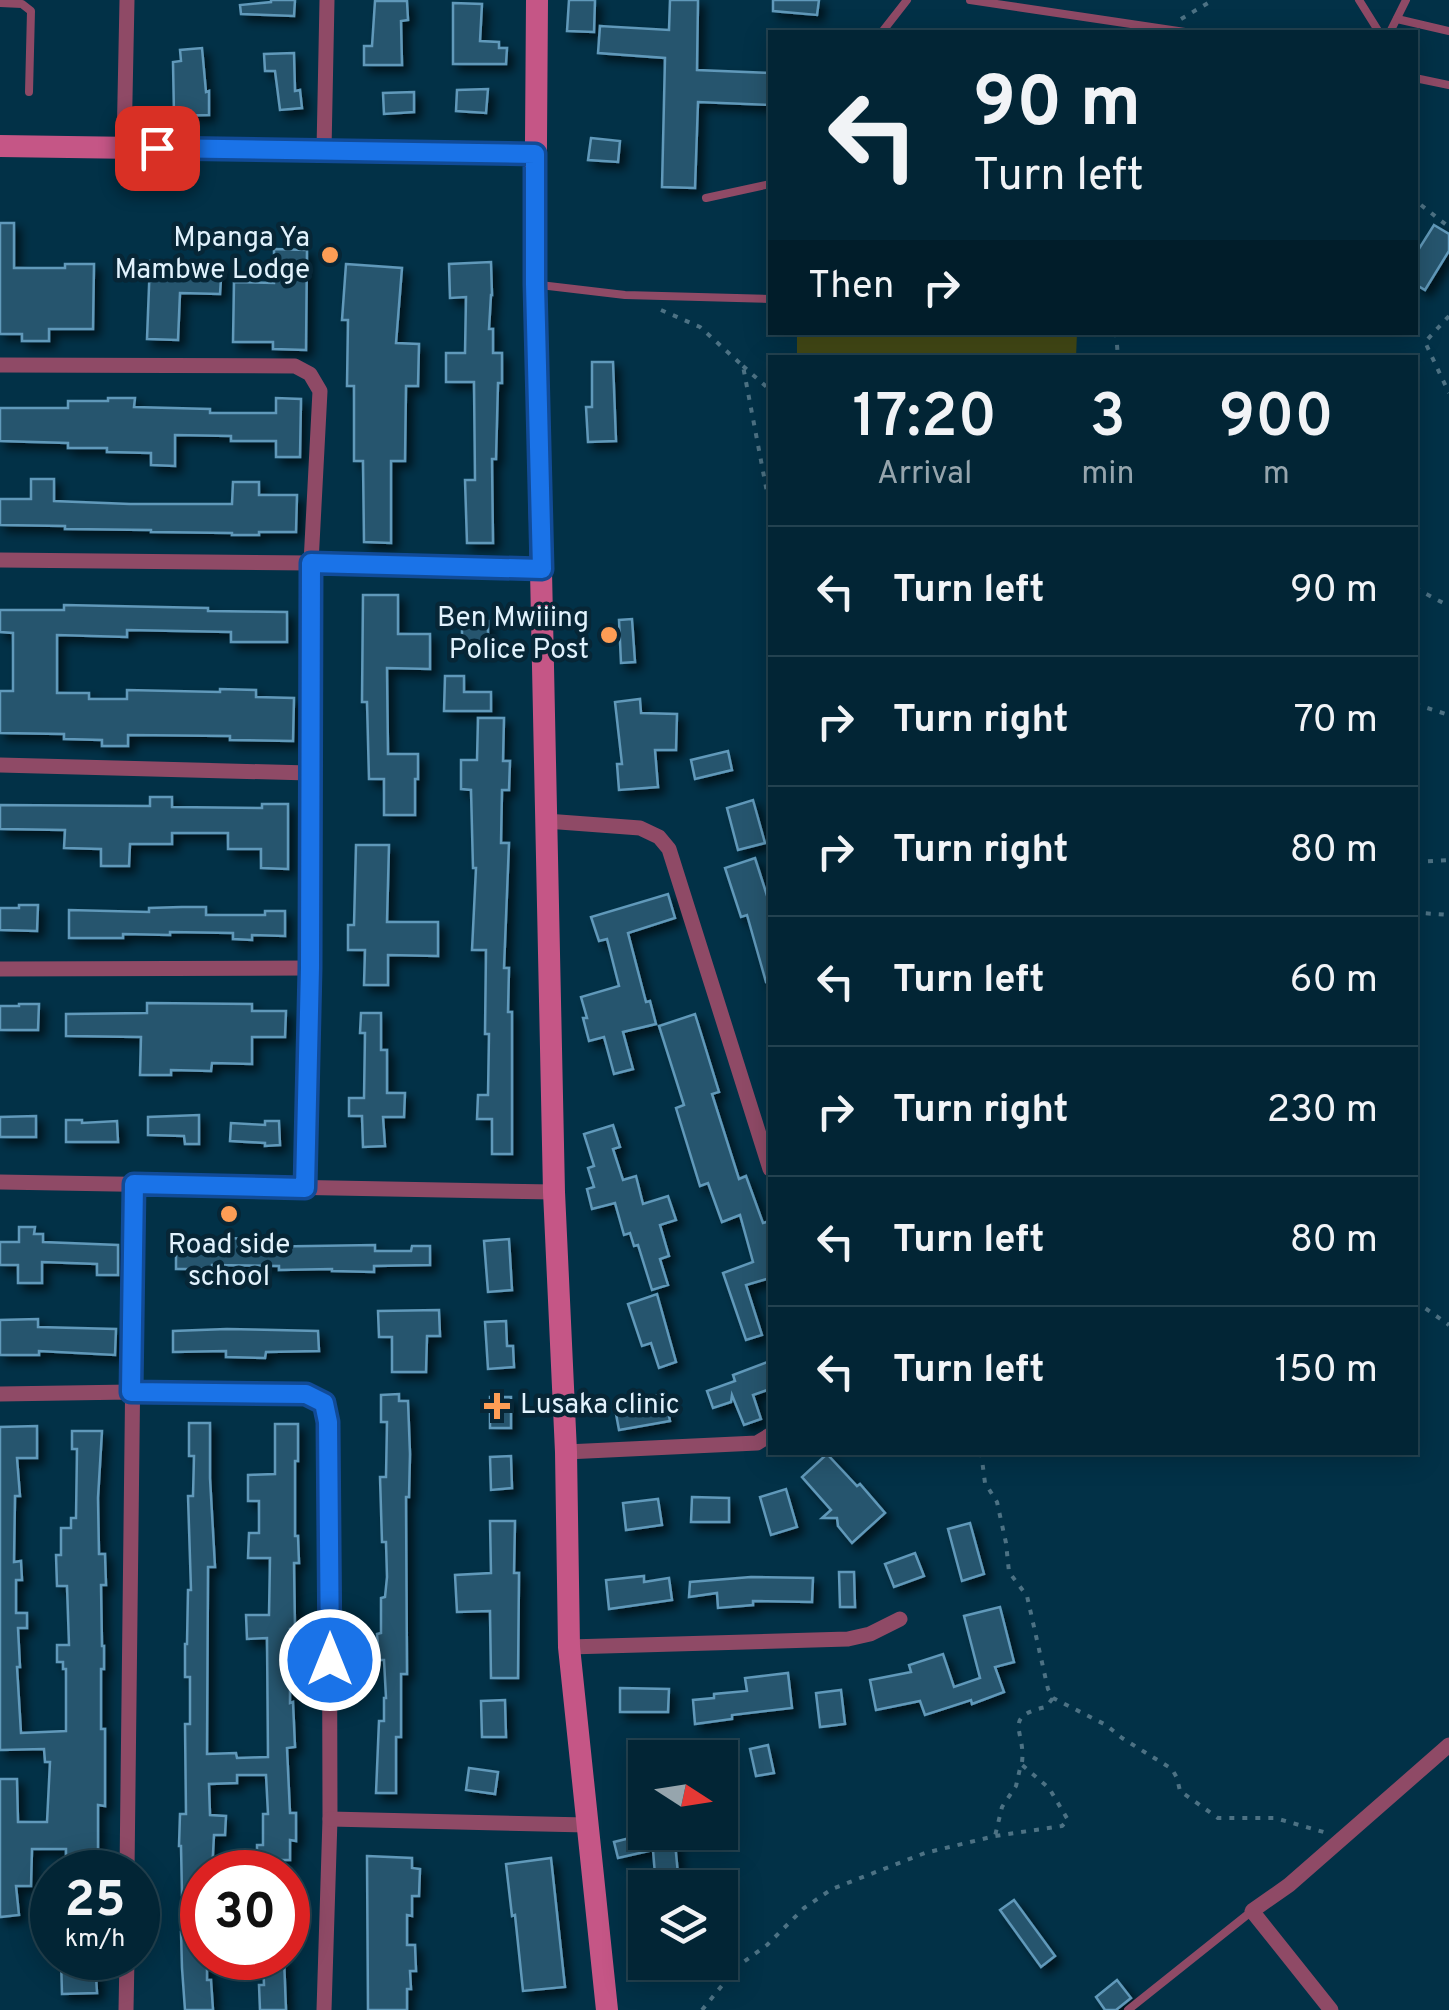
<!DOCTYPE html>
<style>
:root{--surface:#022535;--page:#103141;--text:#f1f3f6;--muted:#96a5ad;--line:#234250}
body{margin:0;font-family:Overpass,sans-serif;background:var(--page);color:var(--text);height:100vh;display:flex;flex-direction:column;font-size:38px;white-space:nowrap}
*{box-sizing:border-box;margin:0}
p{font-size:32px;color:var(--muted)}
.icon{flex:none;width:55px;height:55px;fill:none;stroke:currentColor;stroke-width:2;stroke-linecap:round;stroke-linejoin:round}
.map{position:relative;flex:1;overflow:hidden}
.drawer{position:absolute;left:768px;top:355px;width:650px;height:1100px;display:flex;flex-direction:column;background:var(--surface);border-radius:0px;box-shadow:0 5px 25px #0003,0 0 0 2px var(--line)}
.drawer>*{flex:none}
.hud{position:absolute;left:768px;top:30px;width:650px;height:305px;border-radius:0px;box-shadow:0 5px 25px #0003,0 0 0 2px var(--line);background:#022535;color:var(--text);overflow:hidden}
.needle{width:65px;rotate:102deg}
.tools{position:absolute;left:628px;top:1740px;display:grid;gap:20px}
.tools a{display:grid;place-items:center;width:110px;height:110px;border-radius:0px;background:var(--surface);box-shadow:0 5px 25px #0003,0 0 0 2px var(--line);font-size:50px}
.speed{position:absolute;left:30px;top:1850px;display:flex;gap:20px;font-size:50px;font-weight:700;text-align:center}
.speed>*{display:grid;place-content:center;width:130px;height:130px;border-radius:50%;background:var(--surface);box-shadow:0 5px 25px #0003,0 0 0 2px var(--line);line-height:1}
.speed small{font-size:25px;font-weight:400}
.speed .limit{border:15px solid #d22;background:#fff;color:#111}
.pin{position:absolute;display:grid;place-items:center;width:85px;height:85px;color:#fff;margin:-42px;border-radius:20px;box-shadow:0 5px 15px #0006}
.me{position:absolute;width:110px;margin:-55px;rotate:0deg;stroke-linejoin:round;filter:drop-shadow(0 0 8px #0008)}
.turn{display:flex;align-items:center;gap:35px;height:210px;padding:0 40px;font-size:45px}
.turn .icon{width:130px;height:130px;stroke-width:2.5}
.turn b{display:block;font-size:70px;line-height:85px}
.then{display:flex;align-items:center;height:95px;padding:0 40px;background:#0003;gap:20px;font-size:38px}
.eta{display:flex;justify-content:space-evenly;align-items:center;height:170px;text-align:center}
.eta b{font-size:60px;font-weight:600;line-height:70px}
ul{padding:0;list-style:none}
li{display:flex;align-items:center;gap:30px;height:130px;padding:0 40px;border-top:2px solid var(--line)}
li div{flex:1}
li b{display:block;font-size:38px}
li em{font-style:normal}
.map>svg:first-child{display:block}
.green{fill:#444a16}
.building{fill:#28556e;stroke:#6199ba;stroke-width:2.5;filter:url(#shadow)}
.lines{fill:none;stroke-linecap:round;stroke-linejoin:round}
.path{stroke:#4d7284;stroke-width:4;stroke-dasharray:5 8;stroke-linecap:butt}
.lane{stroke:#8f4a66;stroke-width:8}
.street{stroke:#8f4a66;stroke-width:15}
.secondary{stroke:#c55686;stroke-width:22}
.route-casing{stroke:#114b97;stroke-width:25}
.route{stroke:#1a73e8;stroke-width:18}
.poi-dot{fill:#fd9d55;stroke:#072636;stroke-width:4}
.labels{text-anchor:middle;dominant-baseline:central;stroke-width:9;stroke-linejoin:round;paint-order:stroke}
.poi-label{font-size:28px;fill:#e1f2fd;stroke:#072636;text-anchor:end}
</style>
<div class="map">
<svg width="1449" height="2010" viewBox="0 0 1449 2010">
<defs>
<filter id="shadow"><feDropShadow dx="6" dy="6" stdDeviation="5" flood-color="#0009"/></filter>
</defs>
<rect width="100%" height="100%" fill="#023147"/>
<!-- green -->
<polygon class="green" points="797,333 1077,333 1076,357 797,357"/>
<!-- building -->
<g class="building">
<polygon points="271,0 295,0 294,16 241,14 240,5 271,2"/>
<polygon points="569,0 595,0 594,32 567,31"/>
<polygon points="670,0 698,0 697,70 770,73 770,105 698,102 695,188 662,187 665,58 598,53 600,26 669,30"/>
<polygon points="773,0 819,0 817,15 773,11"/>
<polygon points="375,1 407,1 408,20 401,21 402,65 364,65 364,46 372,46"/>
<polygon points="453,3 482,4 480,41 499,42 499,48 507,48 506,64 453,64"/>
<polygon points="202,48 206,92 209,91 209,115 174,116 173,62 181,61 180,50"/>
<polygon points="294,53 295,91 300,90 302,108 280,110 275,71 265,71 264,54"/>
<polygon points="488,89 486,113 456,111 457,90"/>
<polygon points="414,92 414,112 384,114 383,93"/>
<polygon points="591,138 620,141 618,162 588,160"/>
<polygon points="0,223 14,223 14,268 65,268 65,264 94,264 93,329 49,329 49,341 22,341 22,334 0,334"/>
<polygon points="1434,225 1449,234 1449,251 1425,290 1415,284 1415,255"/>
<polygon points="274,249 307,250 306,350 273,349 273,342 233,342 234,282 274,283"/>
<polygon points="150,261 222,263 220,294 180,293 178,340 147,339"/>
<polygon points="491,262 492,295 491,295 489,329 493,329 493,353 502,353 502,383 498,383 496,459 492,459 493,543 467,543 465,480 475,480 474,382 446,382 446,353 465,353 466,297 450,298 449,264"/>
<polygon points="346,264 402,268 396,343 419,344 418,386 406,386 405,461 391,461 391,543 364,542 363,461 354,461 354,386 347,386 348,320 342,320"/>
<polygon points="592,362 613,362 616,441 588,442 586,407 592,407"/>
<polygon points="108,398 135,398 134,407 210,409 210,413 276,413 276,398 301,399 300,457 276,457 276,441 231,441 231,436 175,435 175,466 151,465 151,453 107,452 107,448 68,448 68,443 0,441 0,408 68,408 68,401 108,401"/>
<polygon points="31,479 54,479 54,501 130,504 232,504 233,482 259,482 259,495 297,495 296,532 259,532 259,535 232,535 232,533 151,532 151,530 65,529 65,526 0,525 0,499 31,499"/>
<polygon points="363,595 398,595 398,634 430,634 430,669 387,668 388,754 418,754 418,779 415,779 415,815 384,815 384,779 369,779 367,702 362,702"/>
<polygon points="64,605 208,608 208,611 287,612 287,642 231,642 231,632 127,630 127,637 57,635 57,693 89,693 89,699 127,699 127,690 220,692 220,689 256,690 256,697 294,698 293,741 230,740 230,736 128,735 128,746 102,746 102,740 64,739 64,734 0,733 0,691 13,691 13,633 0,632 0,610 64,610"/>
<polygon points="632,619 635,662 621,663 619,620"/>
<rect x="462" y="621" width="26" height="30"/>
<polygon points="445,676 464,676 464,692 491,692 491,711 444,711"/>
<polygon points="640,699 641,713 677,714 676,750 655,750 658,787 619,790 617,764 622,764 615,702"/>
<polygon points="478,718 504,718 503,761 510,761 509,790 502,790 501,843 509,843 504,968 509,968 508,1012 512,1012 512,1154 492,1154 492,1119 477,1119 478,1095 488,1095 489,1034 485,1034 486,950 472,950 476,868 473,868 471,790 461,789 461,760 477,760"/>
<polygon points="728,751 732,770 695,779 691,760"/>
<polygon points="150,797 172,797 172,807 262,808 262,804 288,804 288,869 261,868 261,849 228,849 228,833 172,833 172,844 130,844 129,866 101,866 101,849 64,848 65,830 0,829 0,805 150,806"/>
<polygon points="753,800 765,843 738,850 727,808"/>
<polygon points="356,845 389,845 387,922 438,922 438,956 388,955 388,985 364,985 365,950 348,950 348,925 354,925"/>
<polygon points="755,858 770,905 770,981 766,982 747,915 741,917 725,868"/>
<polygon points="668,894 675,918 628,933 646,1002 650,1001 656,1024 623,1032 633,1069 614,1074 604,1037 589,1041 583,1018 587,1018 581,997 619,986 607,939 599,941 591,917"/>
<polygon points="19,905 38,905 37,931 0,930 0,908 19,908"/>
<polygon points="182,907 206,907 206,915 265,915 265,911 285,911 285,936 252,935 252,940 233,939 233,933 170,932 170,935 123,934 123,938 69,938 69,910 149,912 149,908"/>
<polygon points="147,1003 252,1004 252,1011 286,1011 285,1037 252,1037 252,1064 212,1063 211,1071 171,1070 171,1075 140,1075 141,1037 66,1036 66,1014 147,1013"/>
<polygon points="19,1004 39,1004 38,1030 0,1030 0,1006 19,1006"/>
<polygon points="361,1013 381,1013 381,1050 387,1050 387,1093 405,1093 404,1117 383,1117 385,1146 363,1147 362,1116 349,1116 349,1098 364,1098 365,1033 360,1033"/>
<polygon points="695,1014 719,1092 712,1094 739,1179 746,1176 763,1223 770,1221 770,1278 746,1285 762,1335 746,1340 723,1273 753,1262 740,1215 722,1222 708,1183 700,1186 676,1108 684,1105 659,1026"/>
<polygon points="199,1115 199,1144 185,1144 184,1136 148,1135 148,1117"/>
<polygon points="36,1116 36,1137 0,1137 0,1117"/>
<polygon points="66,1120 82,1120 82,1123 117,1121 118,1142 66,1142"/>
<polygon points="265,1121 279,1121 280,1145 265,1146 265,1143 230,1141 231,1123 265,1125"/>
<polygon points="613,1125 620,1147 613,1149 623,1180 636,1176 643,1204 668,1196 676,1220 660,1225 669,1256 660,1259 668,1285 652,1290 638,1245 634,1246 630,1233 624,1235 615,1203 592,1209 587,1189 594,1187 588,1168 594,1166 584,1134"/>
<polygon points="19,1227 35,1227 34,1234 43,1234 43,1242 118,1245 118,1275 97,1275 97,1264 42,1262 42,1283 18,1283 18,1265 0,1265 0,1242 19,1242"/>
<polygon points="229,1238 247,1239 246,1247 375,1245 375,1251 411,1251 412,1246 430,1246 430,1265 374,1266 374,1272 332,1271 332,1269 279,1270 279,1266 212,1265 212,1269 176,1269 176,1254 193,1254 194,1249 229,1249"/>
<polygon points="509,1239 512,1290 488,1292 484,1241"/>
<polygon points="657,1294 676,1362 659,1368 651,1343 642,1346 628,1304"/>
<polygon points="439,1310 440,1336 427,1336 426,1372 392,1372 392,1337 379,1337 378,1311"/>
<polygon points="38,1319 38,1327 116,1329 115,1355 39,1351 39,1355 0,1355 0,1320"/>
<polygon points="506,1321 507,1346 513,1346 514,1367 488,1369 485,1322"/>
<polygon points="227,1329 318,1331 319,1351 266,1352 265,1358 226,1357 226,1351 173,1352 173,1331"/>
<polygon points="770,1361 770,1389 753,1395 761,1419 744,1425 732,1395 731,1402 713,1408 707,1391 735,1381 733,1375"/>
<polygon points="399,1394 399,1401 408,1401 410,1454 409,1497 406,1497 407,1674 401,1674 401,1737 396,1737 396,1793 376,1793 379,1721 384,1721 384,1698 386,1698 384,1660 379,1660 377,1634 381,1633 381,1598 385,1597 387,1577 386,1542 382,1542 380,1477 386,1477 387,1422 381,1422 381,1395"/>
<polygon points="665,1394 670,1421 619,1430 614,1403"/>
<rect x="490" y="1397" width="21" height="31"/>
<polygon points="189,1423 210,1423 210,1478 215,1567 208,1567 207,1754 236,1753 237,1758 268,1757 267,1638 247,1639 246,1615 269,1615 270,1558 248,1558 249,1533 259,1533 259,1501 248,1501 248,1475 275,1474 275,1424 298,1424 298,1461 295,1461 295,1536 298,1536 299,1563 294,1563 295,1629 290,1629 290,1703 293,1702 295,1747 287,1748 290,1813 296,1813 296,1841 290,1840 290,1860 257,1860 257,1845 263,1845 263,1814 268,1814 266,1775 237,1775 237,1783 209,1784 210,1815 226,1816 225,1835 214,1835 212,1872 202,1872 202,1958 207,1958 207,1980 211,1980 213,2010 185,2010 182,1968 181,1932 189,1932 188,1895 182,1895 181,1846 179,1846 180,1814 186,1814 185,1724 190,1724 190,1677 185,1677 185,1644 187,1644 188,1590 191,1590 188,1496 193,1496 194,1456 189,1456"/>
<polygon points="37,1426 37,1458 17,1458 20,1496 15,1496 14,1562 21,1561 22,1580 16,1580 16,1613 27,1613 27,1628 18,1628 20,1667 17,1667 21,1733 66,1731 66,1669 63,1669 63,1662 57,1662 57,1645 69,1645 67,1586 57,1586 56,1555 61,1555 61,1528 71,1528 71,1518 76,1518 77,1449 72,1449 72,1431 102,1431 98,1498 99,1554 105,1554 106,1585 101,1585 102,1646 104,1646 104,1669 101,1669 101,1729 105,1729 105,1806 98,1805 98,1872 66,1872 66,1849 32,1849 31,1886 16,1886 19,1915 0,1917 0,1779 17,1779 18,1822 47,1822 50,1762 45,1762 44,1749 0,1750 0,1427"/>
<polygon points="827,1454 857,1486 860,1484 885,1513 852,1543 838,1526 837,1518 822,1518 831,1510 802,1477"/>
<polygon points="511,1456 512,1488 491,1490 490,1457"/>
<polygon points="786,1489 797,1527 771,1535 760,1497"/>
<polygon points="692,1497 729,1498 729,1522 691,1522"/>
<polygon points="658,1499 662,1525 626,1530 623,1503"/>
<polygon points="490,1521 515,1521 514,1573 519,1573 518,1678 491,1678 490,1611 457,1612 455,1575 491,1573"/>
<polygon points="970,1523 984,1574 962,1581 948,1529"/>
<polygon points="915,1553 924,1576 894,1587 885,1564"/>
<polygon points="839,1572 854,1572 855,1607 840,1607"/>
<polygon points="644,1576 644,1582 669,1578 672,1600 609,1609 606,1580"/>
<polygon points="751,1577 813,1578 812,1602 753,1601 753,1605 718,1608 717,1593 689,1597 690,1582"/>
<polygon points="1000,1607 1014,1662 995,1667 1004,1692 972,1704 971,1700 925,1715 920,1701 876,1710 870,1680 911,1672 909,1665 943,1654 954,1687 980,1678 964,1616"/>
<polygon points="788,1673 792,1708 732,1715 732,1719 695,1724 693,1700 714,1698 714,1694 747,1691 745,1678"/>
<polygon points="620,1688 669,1689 668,1712 620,1712"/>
<polygon points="841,1690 845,1724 820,1727 816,1693"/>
<polygon points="505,1700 506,1737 482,1737 481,1701"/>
<polygon points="768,1745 774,1773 756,1776 750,1749"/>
<polygon points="469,1768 498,1772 495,1794 466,1790"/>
<polygon points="654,1832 674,1832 679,1885 656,1887 653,1850 618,1858 614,1842"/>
<polygon points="367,1856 412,1858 412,1868 420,1869 419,1896 412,1896 412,1916 407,1915 407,1945 415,1945 416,1971 410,1971 411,1989 407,1989 407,2010 368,2010"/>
<polygon points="551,1858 565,1987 523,1991 515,1915 512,1916 506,1864"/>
<polygon points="1014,1900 1055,1956 1041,1967 1000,1910"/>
<polygon points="61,1958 95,1958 97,1993 62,1994"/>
<polygon points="263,1958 284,1958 286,2010 260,2010 259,1985 264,1985"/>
<polygon points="1117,1980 1131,1998 1116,2010 1105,2010 1096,1997"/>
</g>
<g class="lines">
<!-- path -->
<g class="path">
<polyline points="1181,19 1213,0"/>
<polyline points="1421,205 1449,227"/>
<polyline points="661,310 700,327 743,366 770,508"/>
<polyline points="1449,316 1425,342 1449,393"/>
<polyline points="1116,332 1118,358"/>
<polyline points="743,366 770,390"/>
<polyline points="1415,588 1449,606"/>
<polyline points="1415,704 1449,715"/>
<polyline points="1415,862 1449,860"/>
<polyline points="1415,907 1422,913 1449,915"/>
<polyline points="1415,1301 1449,1325"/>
<polyline points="981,1452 985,1483 997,1502 1006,1543 1009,1572 1027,1596 1048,1689 1053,1698 1106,1725 1122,1738 1172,1769 1177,1778 1180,1791 1218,1818 1275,1818 1327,1833"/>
<path d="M1022,1762C1026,1731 1001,1717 1046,1707L1053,1698"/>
<polyline points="702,2010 738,1966 767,1945 804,1908 832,1889 925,1853 995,1836 1062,1826 1068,1820 1049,1788 1021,1764 1016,1786 1002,1807 995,1836"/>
</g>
<!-- lane -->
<g class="lane">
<polyline points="970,0 1185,32"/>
<polyline points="1359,0 1379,32"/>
<polyline points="0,3 22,4 31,11 29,92"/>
<polyline points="1397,19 1449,31"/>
<polyline points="882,32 907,0"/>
<polyline points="1390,32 1406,0"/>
<polyline points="1415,78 1449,85"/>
<polyline points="706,198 770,184"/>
<polyline points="540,285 625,295 770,299"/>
<polyline points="1128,2010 1252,1911"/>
</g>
<!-- street -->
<g class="street">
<polyline points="124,147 127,0"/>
<polyline points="324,150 327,0"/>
<polyline points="0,365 295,366 310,374 320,391 311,563 309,968 305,1188"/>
<polyline points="0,560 311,563 542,569"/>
<polyline points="0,765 309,773"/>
<polyline points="546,821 640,828 659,837 669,849 770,1169"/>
<polyline points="0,969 309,968"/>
<polyline points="0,1182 554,1192"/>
<polyline points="0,1394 131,1392 306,1394 324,1403 329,1422 330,1819 324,2010"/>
<polyline points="566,1452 757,1443 770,1435"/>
<polyline points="569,1647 848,1639 870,1634 900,1619"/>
<polyline points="330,1819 587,1825"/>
<polyline points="127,1872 135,1184"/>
<polyline points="126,2010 127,1958"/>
<polyline points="1331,2010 1252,1911 1289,1885 1449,1745"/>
</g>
<!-- secondary -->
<g class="secondary">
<polyline points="537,0 535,284 554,1192 566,1452 569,1647 607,2010"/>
<polyline points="0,146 535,154"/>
</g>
</g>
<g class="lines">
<defs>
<polyline id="route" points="157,148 535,154 535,284 542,569 311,563 310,968 305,1188 134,1184 131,1392 306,1394 324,1403 328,1422 330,1660"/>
</defs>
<!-- route casing -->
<use href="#route" class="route-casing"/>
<!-- route -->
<use href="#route" class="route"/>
</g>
<!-- markers -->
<g class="poi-dot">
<circle cx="330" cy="255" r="10"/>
<circle cx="609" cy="635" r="10"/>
<circle cx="229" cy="1214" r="10"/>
<path d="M492 1391h10v10h10v10h-10v10h-10v-10h-10v-10h10z"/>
</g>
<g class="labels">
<!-- poi labels -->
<g class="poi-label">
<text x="310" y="239">Mpanga Ya<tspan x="310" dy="32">Mambwe Lodge</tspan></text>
<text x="589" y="619">Ben Mwiiing<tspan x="589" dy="32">Police Post</tspan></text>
<text x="229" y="1246" text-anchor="middle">Road side<tspan x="229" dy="32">school</tspan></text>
<text x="520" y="1406" text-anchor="start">Lusaka clinic</text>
</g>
</g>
</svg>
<div class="tools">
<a><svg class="needle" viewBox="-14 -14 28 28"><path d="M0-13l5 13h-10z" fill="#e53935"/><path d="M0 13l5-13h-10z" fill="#96a5ad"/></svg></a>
<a><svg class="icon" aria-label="layers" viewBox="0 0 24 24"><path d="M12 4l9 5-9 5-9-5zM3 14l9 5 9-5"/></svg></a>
</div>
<div class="speed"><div>25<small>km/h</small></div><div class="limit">30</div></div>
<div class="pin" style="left:157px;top:148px;background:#d93025"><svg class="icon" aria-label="arrive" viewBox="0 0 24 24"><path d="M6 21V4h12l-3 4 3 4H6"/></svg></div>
<svg class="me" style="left:330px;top:1660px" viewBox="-20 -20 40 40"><circle r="17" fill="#1a73e8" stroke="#fff" stroke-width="3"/><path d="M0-11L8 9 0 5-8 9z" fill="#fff"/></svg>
<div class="hud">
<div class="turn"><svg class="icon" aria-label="left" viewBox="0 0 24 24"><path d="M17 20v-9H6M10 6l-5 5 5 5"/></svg><div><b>90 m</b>Turn left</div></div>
<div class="then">Then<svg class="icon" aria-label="right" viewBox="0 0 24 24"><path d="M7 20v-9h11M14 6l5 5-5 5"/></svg></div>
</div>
<section class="drawer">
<div class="eta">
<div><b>17:20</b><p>Arrival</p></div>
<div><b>3</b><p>min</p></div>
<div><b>900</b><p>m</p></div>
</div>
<ul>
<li><svg class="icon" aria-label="left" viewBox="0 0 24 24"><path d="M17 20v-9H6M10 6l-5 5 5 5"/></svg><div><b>Turn left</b></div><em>90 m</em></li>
<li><svg class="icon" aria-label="right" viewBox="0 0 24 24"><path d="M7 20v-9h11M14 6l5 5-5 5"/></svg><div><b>Turn right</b></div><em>70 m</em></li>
<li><svg class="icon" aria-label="right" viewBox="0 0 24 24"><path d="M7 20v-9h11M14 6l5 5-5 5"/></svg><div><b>Turn right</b></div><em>80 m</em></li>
<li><svg class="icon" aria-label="left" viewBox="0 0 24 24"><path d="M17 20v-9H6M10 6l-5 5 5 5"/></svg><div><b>Turn left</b></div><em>60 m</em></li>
<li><svg class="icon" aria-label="right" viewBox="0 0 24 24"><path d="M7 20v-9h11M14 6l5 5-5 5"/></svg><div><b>Turn right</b></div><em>230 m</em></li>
<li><svg class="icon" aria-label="left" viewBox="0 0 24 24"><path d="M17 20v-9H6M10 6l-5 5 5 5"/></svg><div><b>Turn left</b></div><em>80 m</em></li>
<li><svg class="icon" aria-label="left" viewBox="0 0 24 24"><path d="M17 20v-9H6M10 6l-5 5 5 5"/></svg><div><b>Turn left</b></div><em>150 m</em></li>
</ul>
</section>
</div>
